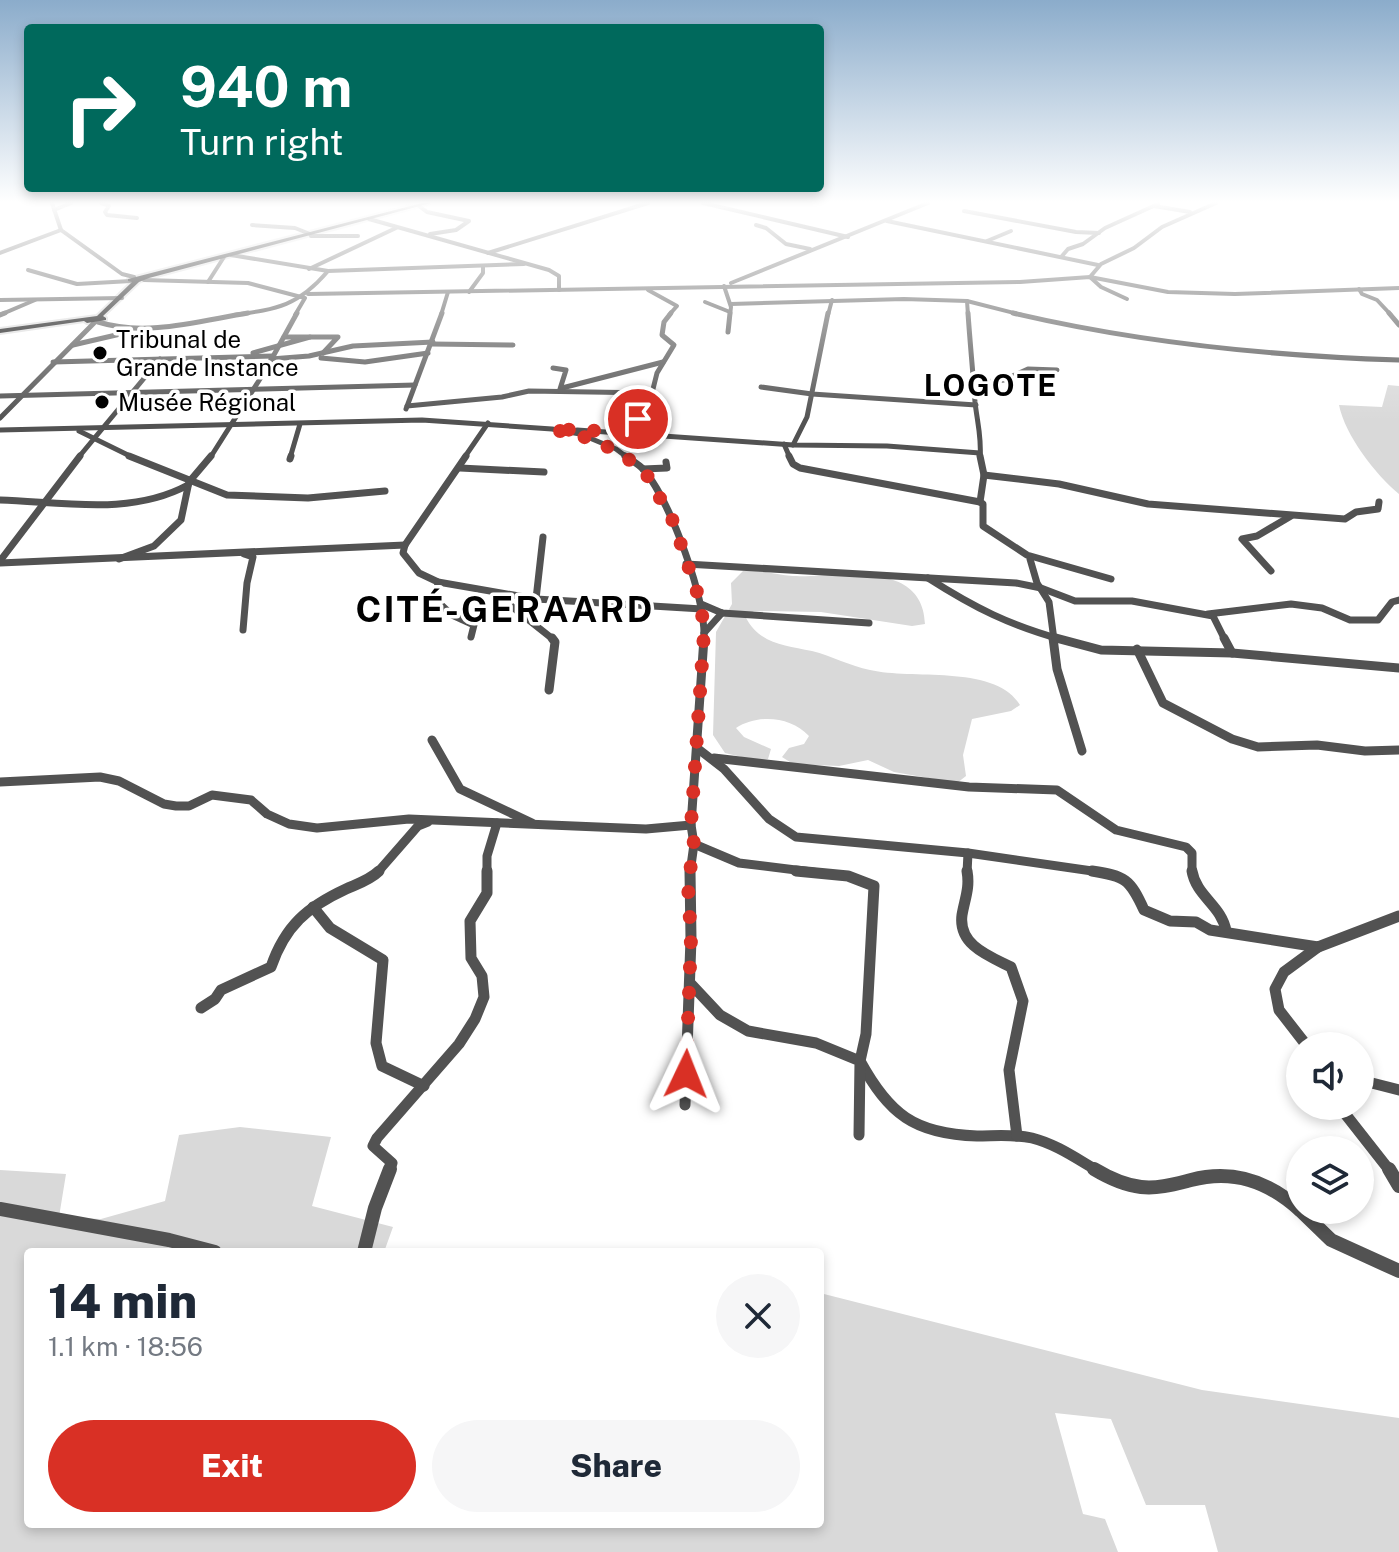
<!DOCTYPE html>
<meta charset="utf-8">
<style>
:root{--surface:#fff;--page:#f6f6f7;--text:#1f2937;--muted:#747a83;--accent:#d93025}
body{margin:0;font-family:"Public Sans",sans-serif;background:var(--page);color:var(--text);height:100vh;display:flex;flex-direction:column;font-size:30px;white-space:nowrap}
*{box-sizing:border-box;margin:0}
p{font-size:26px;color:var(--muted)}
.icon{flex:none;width:44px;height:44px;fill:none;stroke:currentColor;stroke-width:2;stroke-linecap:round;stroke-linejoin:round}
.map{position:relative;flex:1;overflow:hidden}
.side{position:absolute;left:24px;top:1248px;width:800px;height:280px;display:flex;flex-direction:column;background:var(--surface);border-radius:8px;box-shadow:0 4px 12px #0003}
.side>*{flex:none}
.hud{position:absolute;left:24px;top:24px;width:800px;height:168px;border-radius:8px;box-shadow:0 4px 12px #0003;background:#00695c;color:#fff;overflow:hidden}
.controls{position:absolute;left:1286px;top:1032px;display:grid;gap:16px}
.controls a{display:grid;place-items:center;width:88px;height:88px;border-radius:50%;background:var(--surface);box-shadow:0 4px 12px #0003;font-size:40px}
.pin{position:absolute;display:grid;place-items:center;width:68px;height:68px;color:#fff;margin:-34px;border:4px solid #fff;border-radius:50%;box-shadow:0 2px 8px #0007}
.me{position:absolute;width:88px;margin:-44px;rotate:2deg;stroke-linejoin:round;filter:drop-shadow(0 0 6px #0008)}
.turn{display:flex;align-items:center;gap:28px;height:168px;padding:0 24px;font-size:36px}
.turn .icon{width:104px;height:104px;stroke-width:2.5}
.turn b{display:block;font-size:56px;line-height:68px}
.round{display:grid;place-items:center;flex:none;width:84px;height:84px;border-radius:42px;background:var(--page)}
.headline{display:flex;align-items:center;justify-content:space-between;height:136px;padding:0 24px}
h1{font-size:48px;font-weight:800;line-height:60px}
.button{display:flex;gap:16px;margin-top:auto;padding:16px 24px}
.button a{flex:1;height:92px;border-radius:48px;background:var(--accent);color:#fff;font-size:32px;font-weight:800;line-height:92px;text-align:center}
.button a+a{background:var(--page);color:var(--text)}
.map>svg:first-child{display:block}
.green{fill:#d9d9d9}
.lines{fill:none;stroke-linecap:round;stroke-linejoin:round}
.major-casing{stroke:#dbdbdb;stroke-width:4}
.minor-far5{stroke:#525252;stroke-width:4}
.minor-far4{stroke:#525252;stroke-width:5}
.minor-far3{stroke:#525252;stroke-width:7}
.minor-far2{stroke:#525252;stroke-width:9}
.minor-far1{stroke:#525252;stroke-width:11}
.minor{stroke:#525252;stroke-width:14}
.major{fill:#000;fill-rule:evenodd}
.route{stroke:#d93025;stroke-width:14;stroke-dasharray:0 25.2}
.poi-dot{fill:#000;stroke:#fff;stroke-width:3}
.labels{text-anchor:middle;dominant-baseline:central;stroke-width:7;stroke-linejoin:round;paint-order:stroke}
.far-poi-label{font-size:24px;fill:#000;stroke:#fff;text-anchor:start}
.far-district-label{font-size:30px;font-weight:bold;letter-spacing:2px;fill:#000;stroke:#fff}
.district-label{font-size:36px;font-weight:bold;letter-spacing:2px;fill:#000;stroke:#fff}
</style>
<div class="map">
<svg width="1399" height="1552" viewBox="0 0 1399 1552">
<rect width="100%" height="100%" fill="#fff"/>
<!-- green -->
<g class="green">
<path d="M1388,385L1399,386V494C1375,474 1345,435 1339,405L1382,407Z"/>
<path d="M755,570C767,572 780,575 793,576C835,578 923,557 925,624L912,626L821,612L754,611L745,616C759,644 784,645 812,651C832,656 850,666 870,670C913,680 995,664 1020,705L1011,711L972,719L963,755L966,776L957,783L894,772L868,760L839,766L793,764L782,757L789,748L804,744L809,736C790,716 758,714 736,728L744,737L771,749L768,759L754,760L725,753L713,735L716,632L732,604L731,583L743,571Z"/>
<polygon points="240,1127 331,1137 312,1206 393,1227 384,1252 28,1252 28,1524 820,1524 820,1293 1202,1390 1399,1418 1399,1552 1218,1552 1205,1505 1146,1505 1111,1419 1055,1413 1083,1514 1105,1519 1118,1552 0,1552 0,1170 66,1174 59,1217 101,1219 165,1201 179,1135"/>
</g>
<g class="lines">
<defs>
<polygon id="major" points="422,203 431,203 149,278 139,282 103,316 106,318 106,320 87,323 84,321 0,333 0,329 97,316 132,282 128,281 128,279"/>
</defs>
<!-- major casing -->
<use href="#major" class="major-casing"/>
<!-- minor-far5 -->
<g class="minor-far5">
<polyline points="52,203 61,230 122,274 134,277"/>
<polyline points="101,203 109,206 105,212 107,215 137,218"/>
<polyline points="703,203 848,237"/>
<polyline points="419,206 427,212 469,221 456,230 430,234"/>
<polyline points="1154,206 1190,212"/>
<polyline points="54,210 71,203"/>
<polyline points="964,211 1076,232 1099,233"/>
<polyline points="369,219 549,270 559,276 559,290"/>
<polyline points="887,221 1098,265"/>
<polyline points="252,225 295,228 310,234"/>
<polyline points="756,225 766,228 786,244 810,249"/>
<polyline points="311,236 358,236"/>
<polyline points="987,241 1011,231"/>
<polyline points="0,253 61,230"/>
<polyline points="488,253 648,203"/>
<polyline points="231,255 328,271 524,264"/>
<polyline points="1062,256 1068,249 1083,244 1105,228 1158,204"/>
<polyline points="309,269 396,228"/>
<polyline points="28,270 77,284 131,281"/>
<polyline points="1090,277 1101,264 1134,248 1162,227 1216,203"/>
<polyline points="1090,277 1101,287 1127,299"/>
<polyline points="144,280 248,283 305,298 295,315"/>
<polyline points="208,282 224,257"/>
<polyline points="731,283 928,203"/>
<polyline points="724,286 731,307 730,315"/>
<polyline points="1359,289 1362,294 1377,300 1391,315"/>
<polyline points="648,290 677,306 669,315"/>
<polyline points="469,292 483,273 483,267"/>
<polyline points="308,294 1020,282 1090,277 1168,292 1235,294 1399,288"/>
<polyline points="0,300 122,298"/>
<polyline points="967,301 1022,315"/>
<polyline points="705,302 730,312"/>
<polyline points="731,304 904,299 967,301 968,315"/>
<polyline points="0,315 35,300"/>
<path d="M234,315C278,309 298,306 328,271"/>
<polyline points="441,315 448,292"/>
<polyline points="828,315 832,300"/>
</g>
<!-- minor-far4 -->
<g class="minor-far4">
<path d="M968,313C970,343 973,372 975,402C977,421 982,438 980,458"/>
<path d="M1013,313C1141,343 1269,356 1399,360"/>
<polyline points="1389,313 1399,325"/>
<polyline points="0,315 5,313"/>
<path d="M98,322C146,337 199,321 248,313"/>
<polyline points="728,332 730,313"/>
<polyline points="310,337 338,337 323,353"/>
<polyline points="432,344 513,345"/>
<polyline points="73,345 129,332"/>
<polyline points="253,353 310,337 284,337"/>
<polyline points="321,358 365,362 428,353"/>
<polyline points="271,359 309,356 353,346 433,342"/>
<polyline points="53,362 273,356"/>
<polyline points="553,368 566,370 560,389"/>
<polyline points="976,383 1004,380 1028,369 1057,370"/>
<polyline points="761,387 812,394 976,405"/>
<polyline points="562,388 663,362"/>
<polyline points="652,393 657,373 674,345 662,335 664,322 671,313"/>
<polyline points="0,396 415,385"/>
<polyline points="407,406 502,397 529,391 652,393 652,401 628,432"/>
<polyline points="406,409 442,313"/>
<polyline points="0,418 94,323"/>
<polyline points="0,430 422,420 552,429 580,434 616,449 628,458"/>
<polyline points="577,430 793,445 887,446 980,453"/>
<polyline points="79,431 134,458"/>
<polyline points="784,444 790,458"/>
<polyline points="793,445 807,417 828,313"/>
<polyline points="78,458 160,359"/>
<polyline points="210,458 265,371 297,313"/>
<polyline points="290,458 300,424"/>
<polyline points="464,458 488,423"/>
</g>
<!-- minor-far3 -->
<g class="minor-far3">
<polyline points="129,456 227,495 308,498 385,491"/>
<polyline points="466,456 405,545 403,553 419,573 438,582 536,599 702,609"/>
<path d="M625,456C631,460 640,465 645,471C671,504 706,598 704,640"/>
<polyline points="789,456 793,464 800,468 980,502"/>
<polyline points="980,456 984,475 980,502 983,504 983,526 1027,555 1111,579"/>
<polyline points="290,459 291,456"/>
<polyline points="460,468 544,472"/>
<polyline points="643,469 667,468 666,462"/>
<polyline points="984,475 1059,484 1148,504 1345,519 1356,512 1378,509 1379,502"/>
<path d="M0,500C63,502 131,516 188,485"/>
<polyline points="119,559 154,546 181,520 189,482 211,456"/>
<polyline points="1030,559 1037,583 1049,602 1054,640"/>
<polyline points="0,561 80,456"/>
<polyline points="0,563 405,545"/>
<polyline points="686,564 1016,583 1041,588 1075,601 1132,601 1213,616 1225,640"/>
<polyline points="1271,571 1242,539 1257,536 1291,516"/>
<path d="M928,578C975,608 1009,625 1063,640"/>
<polyline points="438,582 436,600 452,615 474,625 471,637"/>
<polyline points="496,594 554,640"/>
<polyline points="536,599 543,537"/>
<polyline points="701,604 722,613 869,623"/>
<polyline points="1208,614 1291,604 1322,608 1350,620 1378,620 1392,602 1399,600"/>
<polyline points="243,630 247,583 253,557 244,554"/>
<polyline points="704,633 722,613"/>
</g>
<!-- minor-far2 -->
<g class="minor-far2">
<polyline points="1053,638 1057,669 1082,751"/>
<polyline points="1056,638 1101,650 1232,653 1399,668"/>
<polyline points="1224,638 1232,653"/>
<polyline points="1137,649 1163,703 1232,739 1258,747 1317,745 1365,751 1399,750"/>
<polyline points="549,690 555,642 552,638"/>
<polyline points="432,740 460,789 532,823"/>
<polyline points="697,748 724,769 769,819 796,837 968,853 1106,873"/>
<polyline points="714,758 969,787 1057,790 1116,830 1186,847 1192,853 1192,873"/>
<polyline points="0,782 100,777 119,781 164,804 176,806 189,806 212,795 251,800 267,814 289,824 317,828 409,819 646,829 691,825"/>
<polyline points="694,844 739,863 820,873"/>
<polyline points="377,873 418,826 428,822"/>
<polyline points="487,873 487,856 497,823"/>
<polyline points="690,873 694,844 691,825 704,638"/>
<polyline points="967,873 968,853"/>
</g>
<!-- minor-far1 -->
<g class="minor-far1">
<path d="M796,871L848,876L874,886L866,1034L860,1061C889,1114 914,1134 977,1136C995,1136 1014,1134 1032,1138C1056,1144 1077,1159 1098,1171"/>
<path d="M967,871C970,888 965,898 962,915C958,945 989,956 1011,967L1023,1001L1009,1070L1017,1136"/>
<path d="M1092,871C1125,876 1130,879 1144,910L1170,921L1196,922L1210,930L1318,947L1399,916"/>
<path d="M1192,871C1196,896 1222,906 1226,931"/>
<polyline points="313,907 330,928 383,960 376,1043 382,1066 424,1086"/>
<polyline points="690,983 720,1015 748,1031 816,1043 860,1061 859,1135"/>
<path d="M201,1008L215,999L221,990L271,967C285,926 307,907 346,889C357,884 370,880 379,871"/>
<polyline points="1307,1046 1279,1010 1275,989 1284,972 1318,947"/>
<polyline points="1360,1080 1399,1090"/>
<polyline points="685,1105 691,939 690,871"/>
<polyline points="1339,1106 1390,1171"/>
<polyline points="389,1171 392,1163 373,1146 377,1138 459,1044 475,1019 484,997 482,976 471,958 470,921 487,893 487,871"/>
</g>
<!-- minor -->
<g class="minor">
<path d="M1094,1169C1109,1178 1124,1185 1141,1187C1158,1189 1175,1184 1191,1180C1233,1169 1268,1181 1300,1210"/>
<polyline points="1389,1169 1399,1186"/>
<polyline points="0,1209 169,1240 215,1252"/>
<polyline points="1300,1210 1331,1240 1399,1271"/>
<polyline points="364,1252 375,1208 390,1169"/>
</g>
<!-- major -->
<use href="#major" class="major"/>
</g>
<!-- sky -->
<linearGradient id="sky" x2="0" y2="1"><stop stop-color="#8baccb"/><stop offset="0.48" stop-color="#fff"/><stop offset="1" stop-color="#fff" stop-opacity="0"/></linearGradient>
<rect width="1399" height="421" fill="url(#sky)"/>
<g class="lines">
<!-- route -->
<polyline class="route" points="638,419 628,432 552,429 596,440 638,465 644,470 673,521 701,604 704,633 691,825 694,844 688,885 691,939 686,1074"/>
</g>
<!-- markers -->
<g class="poi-dot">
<circle cx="100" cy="353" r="8"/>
<circle cx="102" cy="402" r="8"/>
</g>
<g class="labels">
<!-- far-poi labels -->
<g class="far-poi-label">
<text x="116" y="339">Tribunal de<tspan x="116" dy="28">Grande Instance</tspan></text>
<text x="118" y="402">Musée Régional</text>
</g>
<!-- far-district labels -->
<g class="far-district-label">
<text x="991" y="385">LOGOTE</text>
</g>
<!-- district labels -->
<g class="district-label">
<text x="505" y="609">CITÉ-GERAARD</text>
</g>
</g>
</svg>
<div class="controls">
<a><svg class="icon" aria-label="sound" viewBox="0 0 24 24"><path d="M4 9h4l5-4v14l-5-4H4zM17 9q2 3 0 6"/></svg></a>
<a><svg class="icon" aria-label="layers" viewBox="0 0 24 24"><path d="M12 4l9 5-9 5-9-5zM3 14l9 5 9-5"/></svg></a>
</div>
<div class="pin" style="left:638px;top:419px;background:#d93025"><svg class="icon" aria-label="arrive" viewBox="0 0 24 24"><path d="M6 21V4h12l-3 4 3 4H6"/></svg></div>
<svg class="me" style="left:686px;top:1074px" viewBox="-20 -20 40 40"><path d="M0-17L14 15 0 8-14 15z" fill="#d93025" stroke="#fff" stroke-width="4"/></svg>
<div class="hud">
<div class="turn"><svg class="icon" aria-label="right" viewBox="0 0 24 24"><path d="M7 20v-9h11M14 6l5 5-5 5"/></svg><div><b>940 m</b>Turn right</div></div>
</div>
<section class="side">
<div class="headline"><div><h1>14 min</h1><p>1.1 km · 18:56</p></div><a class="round"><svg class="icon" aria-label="close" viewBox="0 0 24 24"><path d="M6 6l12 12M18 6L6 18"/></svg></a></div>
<div class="button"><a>Exit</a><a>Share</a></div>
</section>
</div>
